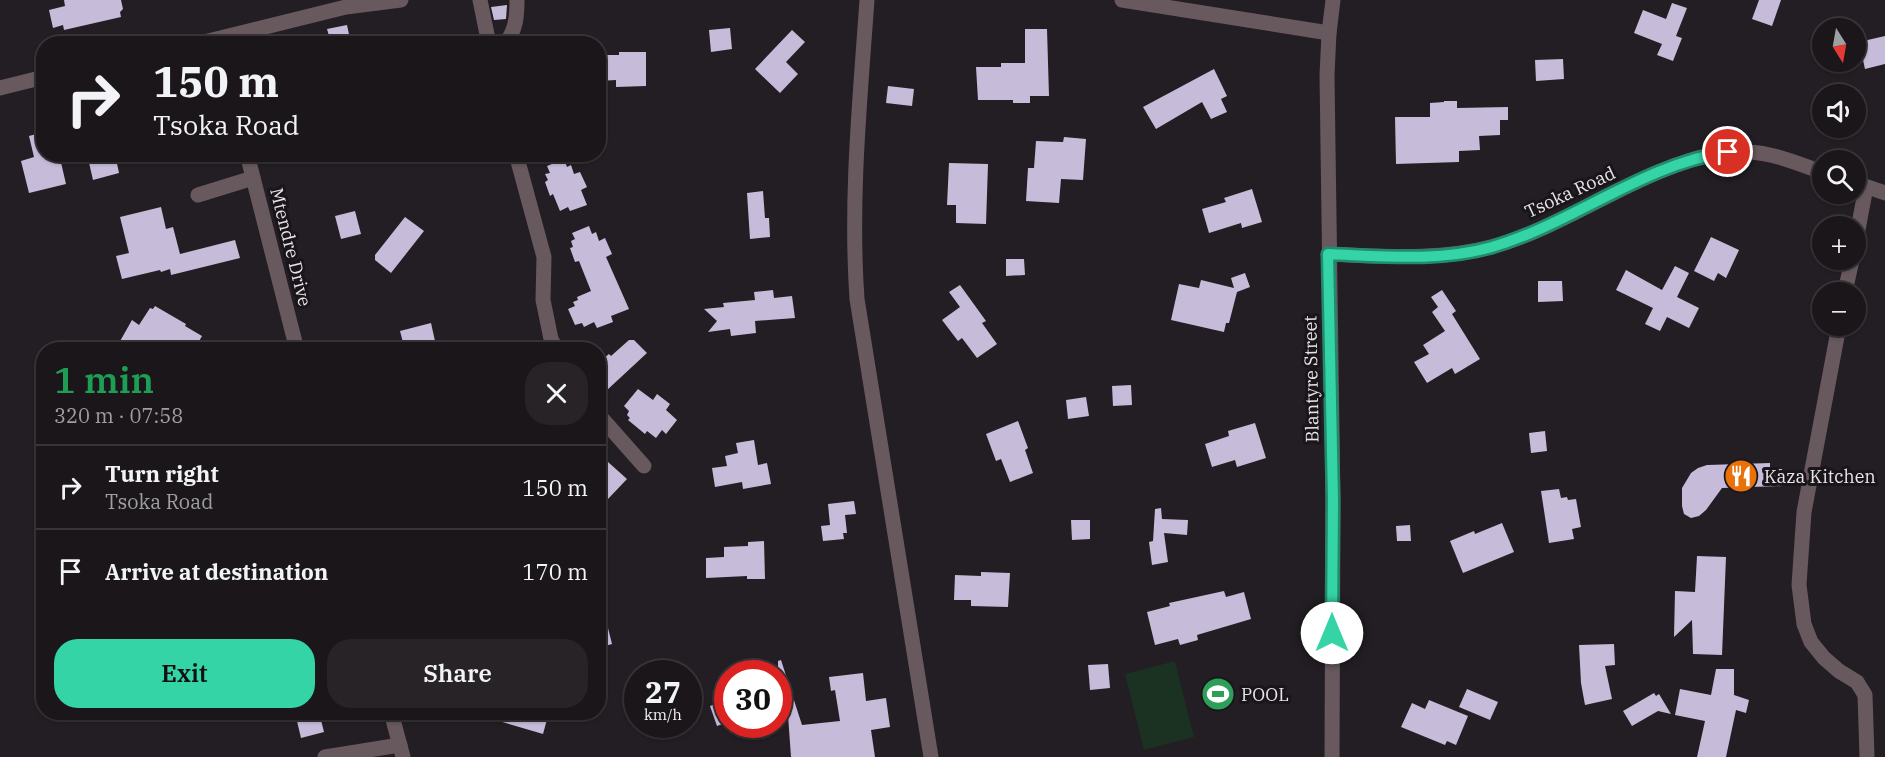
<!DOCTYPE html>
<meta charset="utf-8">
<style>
:root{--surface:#1a161a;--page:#272327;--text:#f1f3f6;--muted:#9f9fa2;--line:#383539;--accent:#35d4a7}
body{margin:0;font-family:"IBM Plex Serif",serif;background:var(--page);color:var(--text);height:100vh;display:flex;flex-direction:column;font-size:22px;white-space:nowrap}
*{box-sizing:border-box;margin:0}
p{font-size:20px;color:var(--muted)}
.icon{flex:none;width:33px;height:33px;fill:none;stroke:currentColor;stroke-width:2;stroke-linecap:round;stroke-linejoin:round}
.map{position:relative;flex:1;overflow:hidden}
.details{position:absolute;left:36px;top:342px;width:570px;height:378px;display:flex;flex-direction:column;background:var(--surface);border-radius:24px;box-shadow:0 2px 4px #0004,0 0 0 2px var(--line)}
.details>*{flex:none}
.guide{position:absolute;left:36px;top:36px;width:570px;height:126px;border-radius:24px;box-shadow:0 2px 4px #0004,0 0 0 2px var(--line);background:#1a161a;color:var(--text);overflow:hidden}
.needle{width:39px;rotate:169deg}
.controls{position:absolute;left:1812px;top:18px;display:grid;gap:12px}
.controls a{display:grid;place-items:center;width:54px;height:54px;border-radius:50%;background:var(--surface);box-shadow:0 2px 4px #0004,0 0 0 2px var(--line);font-size:30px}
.speed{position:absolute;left:624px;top:660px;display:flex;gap:12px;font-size:30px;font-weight:700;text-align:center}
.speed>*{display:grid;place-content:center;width:78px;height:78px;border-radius:50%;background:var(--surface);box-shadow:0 2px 4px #0004,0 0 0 2px var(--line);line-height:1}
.speed small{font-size:15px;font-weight:400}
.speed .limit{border:9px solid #d22;background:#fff;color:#111}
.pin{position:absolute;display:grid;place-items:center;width:51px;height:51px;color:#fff;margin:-26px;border:3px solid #fff;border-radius:50%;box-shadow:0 2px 6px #0007}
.me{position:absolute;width:66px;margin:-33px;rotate:0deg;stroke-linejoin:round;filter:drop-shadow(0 0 4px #0008)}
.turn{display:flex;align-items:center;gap:21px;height:126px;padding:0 18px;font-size:27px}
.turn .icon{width:78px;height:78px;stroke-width:2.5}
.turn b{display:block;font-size:42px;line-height:51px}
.round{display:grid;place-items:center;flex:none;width:63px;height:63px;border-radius:24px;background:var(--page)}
.summary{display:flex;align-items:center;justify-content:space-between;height:102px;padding:0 18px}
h1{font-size:36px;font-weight:600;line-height:45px;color:#1e9e55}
.cta{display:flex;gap:12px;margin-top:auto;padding:12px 18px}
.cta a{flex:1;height:69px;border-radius:24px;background:var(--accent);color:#111;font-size:24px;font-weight:600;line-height:69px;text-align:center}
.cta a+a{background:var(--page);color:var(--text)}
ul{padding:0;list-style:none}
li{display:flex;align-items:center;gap:18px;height:84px;padding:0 18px;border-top:2px solid var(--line)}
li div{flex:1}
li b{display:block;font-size:22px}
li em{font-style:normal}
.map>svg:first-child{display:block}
.green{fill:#1b3122}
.water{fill:#4e6479}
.building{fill:#c6bcda}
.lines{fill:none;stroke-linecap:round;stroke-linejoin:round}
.minor{stroke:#67595d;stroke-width:15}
.route-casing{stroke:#228a6d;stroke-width:15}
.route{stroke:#35d4a7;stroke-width:10}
.labels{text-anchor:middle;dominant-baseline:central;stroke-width:6;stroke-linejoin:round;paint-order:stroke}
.street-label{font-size:18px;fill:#e7e5e8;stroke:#19151a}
.poi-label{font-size:18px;fill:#e7e5e8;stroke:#19151a;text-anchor:start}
</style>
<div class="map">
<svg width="1885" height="757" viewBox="0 0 1885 757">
<rect width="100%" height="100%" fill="#221e23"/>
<!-- green -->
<polygon class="green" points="1175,661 1194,737 1144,750 1125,674"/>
<!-- water -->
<polygon class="water" points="1222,678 1228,706 1214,709 1208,681"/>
<!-- building -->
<g class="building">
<polygon points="64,0 121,0 123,9 120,12 121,17 64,30 63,25 53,28 49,10 65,6"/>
<polygon points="1759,0 1781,0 1772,26 1752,19"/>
<polygon points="1672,3 1687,8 1676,36 1682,38 1673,61 1657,55 1662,44 1634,33 1643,10 1666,19"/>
<polygon points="507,5 506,19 494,20 491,7"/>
<polygon points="347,25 350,39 331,43 327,29"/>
<polygon points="730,28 732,49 711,52 709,30"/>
<polygon points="1025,29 1047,29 1049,96 1030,96 1030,103 1013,103 1013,100 978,100 976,67 1001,67 1001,63 1025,63"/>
<polygon points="792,30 805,42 786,62 798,74 780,93 755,69"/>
<polygon points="1885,36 1885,64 1865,69 1859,42"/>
<polygon points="619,52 646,52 646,86 616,87 616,80 598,81 598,55 619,55"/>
<polygon points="1563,59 1564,79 1536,81 1535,60"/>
<polygon points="1214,69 1227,96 1221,99 1227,112 1211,119 1202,102 1156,129 1143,107"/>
<polygon points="888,86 914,89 912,106 886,103"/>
<polygon points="1444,101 1457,101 1457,108 1508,107 1508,120 1500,120 1500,135 1479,136 1480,150 1459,151 1459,162 1396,164 1395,117 1430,117 1430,103 1444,102"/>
<polygon points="44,132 44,154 59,154 66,184 29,193 21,161 34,157 29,136"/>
<polygon points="1064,137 1086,139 1083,180 1061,179 1059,203 1026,201 1028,168 1034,168 1036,141 1063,142"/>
<polygon points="87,154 115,154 119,173 93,180"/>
<polygon points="564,159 567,167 571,165 574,174 580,172 587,187 581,190 587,205 570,211 568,207 560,211 553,194 550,196 545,182 548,180 545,174 550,173 547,166"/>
<polygon points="949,163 988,164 986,224 956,223 956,205 947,205"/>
<polygon points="1252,189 1262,222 1242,228 1241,223 1209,233 1202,209 1226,202 1224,198"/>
<polygon points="763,191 765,218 769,218 770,237 750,239 747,193"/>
<polygon points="161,207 166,229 173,227 180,254 235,240 240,258 171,275 170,269 161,272 160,270 122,279 116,256 129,253 120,217"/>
<polygon points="355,211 361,234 341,239 335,216"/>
<polygon points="405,217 424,231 391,273 375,260 375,255"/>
<polygon points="589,226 592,234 596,232 599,241 605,238 612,254 606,257 629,309 611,316 613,322 597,328 594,322 584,327 582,323 575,325 568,309 575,306 573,302 578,300 577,297 591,291 579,261 575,262 570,248 573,247 571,241 575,239 572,233"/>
<polygon points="1711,237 1739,250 1726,278 1718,273 1714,281 1694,271"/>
<polygon points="1006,259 1024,259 1025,275 1006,276"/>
<polygon points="1675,266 1689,273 1677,297 1699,308 1689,328 1667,317 1660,331 1645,324 1653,308 1616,290 1626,270 1662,290"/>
<polygon points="1245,273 1250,287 1237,292 1229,323 1226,323 1224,332 1171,320 1179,284 1199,288 1201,280 1234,288 1231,278"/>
<polygon points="1538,281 1562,281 1563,301 1538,302"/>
<polygon points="960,285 986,321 982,323 997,344 977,358 962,338 958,341 942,320 960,307 949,292"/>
<polygon points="773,290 774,298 792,296 795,318 755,321 756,333 731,336 730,329 708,332 717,321 704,309 724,307 723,303 755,300 754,292"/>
<polygon points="1442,290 1456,311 1452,314 1480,359 1455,374 1452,368 1427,383 1414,362 1429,354 1423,345 1445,331 1432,312 1438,307 1431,297"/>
<polygon points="155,306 186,324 185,326 202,336 194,350 115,350 132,320 139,325 150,308 153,309"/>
<polygon points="431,323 437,350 405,350 400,331"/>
<polygon points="629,340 634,340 647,353 606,391 598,383 598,363 609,354 611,356"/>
<polygon points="1131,385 1132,405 1113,406 1112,386"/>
<polygon points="638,389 653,400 657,394 670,404 666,410 677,420 666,434 662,430 656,438 647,431 645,434 628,420 630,418 627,415 629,411 624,406"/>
<polygon points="1086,397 1089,416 1068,419 1066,400"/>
<polygon points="1018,421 1028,448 1025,450 1033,473 1010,482 1001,459 996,461 986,434"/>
<polygon points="1255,423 1266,458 1237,467 1235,460 1212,467 1205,444 1229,436 1228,431"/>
<polygon points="1545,431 1547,451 1531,453 1529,433"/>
<polygon points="754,440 758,465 767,463 771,484 743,489 742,482 715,487 712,468 727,466 725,456 738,453 736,443"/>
<polygon points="598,453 627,479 608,499 598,490"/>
<polygon points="1770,463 1770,469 1782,469 1782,486 1722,488 1706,510 1699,516 1691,518 1684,514 1682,506 1682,488 1691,473 1698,468 1707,465"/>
<polygon points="1559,489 1561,498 1567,497 1568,500 1576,499 1581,527 1572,529 1574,539 1549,543 1541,491"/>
<polygon points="854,501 856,514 845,515 847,533 843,533 844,539 823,541 821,526 830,525 828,504"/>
<polygon points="1161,508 1162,519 1188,520 1187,535 1164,533 1168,562 1152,565 1149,542 1153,541 1155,509"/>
<polygon points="1071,520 1090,520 1090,539 1072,540"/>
<polygon points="1502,523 1514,552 1463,573 1450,541 1474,531 1475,534"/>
<polygon points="1410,525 1411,541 1397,541 1396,526"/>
<polygon points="764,541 765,579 747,579 747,576 706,578 706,558 724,557 724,547 748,546 748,542"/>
<polygon points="1697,556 1726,557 1722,655 1693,654 1692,620 1674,637 1675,591 1695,592"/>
<polygon points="981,572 1010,573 1008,607 971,606 971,600 954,600 955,575 981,576"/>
<polygon points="1224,591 1226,597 1244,592 1251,619 1197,635 1198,640 1180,645 1178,639 1155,645 1147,612 1170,606 1169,603"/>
<polygon points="603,608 612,644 598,648 598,609"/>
<polygon points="1614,644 1615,665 1605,666 1612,699 1585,705 1581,683 1579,645"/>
<polygon points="781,660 802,725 840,721 835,690 831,691 829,677 863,673 866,701 886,698 890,727 871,730 875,757 791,757 788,715 778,718 778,661"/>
<polygon points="1108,664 1110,688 1090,690 1088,665"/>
<polygon points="1716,669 1734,669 1734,695 1749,700 1746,713 1736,710 1726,757 1697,757 1705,721 1675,715 1680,689 1711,695"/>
<polygon points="1467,689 1498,702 1490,720 1459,707"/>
<polygon points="1654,693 1656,696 1659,694 1671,714 1658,711 1632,726 1623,711"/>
<polygon points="728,700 728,722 717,726 710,706"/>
<polygon points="1429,700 1468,716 1456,745 1447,741 1445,745 1401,727 1412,703 1425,709"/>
<polygon points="312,712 319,712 324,732 301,738 296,717"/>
<polygon points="483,712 549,712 543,734 482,716"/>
</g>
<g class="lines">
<!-- minor -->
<g class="minor">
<polyline points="480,0 489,44"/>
<path d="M867,0C860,100 850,199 857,299L931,757"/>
<polyline points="1122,0 1329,33"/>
<polyline points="196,44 346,7 401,0"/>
<path d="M505,44C516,30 517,17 517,0"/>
<polyline points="0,88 44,77"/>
<polyline points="247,154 297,350"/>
<polyline points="516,154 544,257 543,300 551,339 557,350"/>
<polyline points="1856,183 1885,193"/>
<polyline points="198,195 253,178"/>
<polyline points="1856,240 1866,187"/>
<path d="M1328,254C1382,256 1438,261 1491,247C1540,234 1586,206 1632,184C1668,167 1707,150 1748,152C1774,153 1799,164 1822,172"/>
<polyline points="1845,292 1852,260"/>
<polyline points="1839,326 1804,512 1799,585 1804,624 1811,642 1824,658 1839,671 1857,682 1865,695 1867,757"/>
<polyline points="598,414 644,466"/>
<polyline points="391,712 403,757"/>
<polyline points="325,757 400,745"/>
<polyline points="1332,757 1333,500 1327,75 1329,33 1333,0"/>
</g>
</g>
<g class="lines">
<defs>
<path id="route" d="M1332,633L1333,500L1328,254C1382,256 1439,262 1492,247C1574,223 1643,164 1728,152"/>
</defs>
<!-- route casing -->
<use href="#route" class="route-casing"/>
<!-- route -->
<use href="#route" class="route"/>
</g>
<!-- icons -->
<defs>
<symbol id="restaurant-disc" viewBox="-11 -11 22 22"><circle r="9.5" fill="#e8710a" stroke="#19151a"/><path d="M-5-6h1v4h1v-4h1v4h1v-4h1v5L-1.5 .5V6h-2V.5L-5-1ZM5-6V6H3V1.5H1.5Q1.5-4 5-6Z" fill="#fff"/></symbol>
<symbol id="stadium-disc" viewBox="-11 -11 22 22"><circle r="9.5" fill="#2e9e5b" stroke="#19151a"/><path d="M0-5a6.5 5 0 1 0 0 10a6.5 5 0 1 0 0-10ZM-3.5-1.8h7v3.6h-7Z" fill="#fff"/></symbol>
</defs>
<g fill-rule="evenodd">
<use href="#restaurant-disc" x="1722" y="457" width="38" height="38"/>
<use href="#stadium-disc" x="1199" y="675" width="38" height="38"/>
</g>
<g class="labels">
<!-- street labels -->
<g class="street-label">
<text transform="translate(1570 192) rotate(-25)">Tsoka Road</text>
<text transform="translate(291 247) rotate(76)">Mtendre Drive</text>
<text transform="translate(1311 379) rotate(-91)">Blantyre Street</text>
</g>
<!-- poi labels -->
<g class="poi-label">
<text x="1764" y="476">Kaza Kitchen</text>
<text x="1241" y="694">POOL</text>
</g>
</g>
</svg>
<div class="controls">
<a><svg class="needle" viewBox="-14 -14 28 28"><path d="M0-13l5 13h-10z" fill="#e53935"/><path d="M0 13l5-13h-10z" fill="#9f9fa2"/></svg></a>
<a><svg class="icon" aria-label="sound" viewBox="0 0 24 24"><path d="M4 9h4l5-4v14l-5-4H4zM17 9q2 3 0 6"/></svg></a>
<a><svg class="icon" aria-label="search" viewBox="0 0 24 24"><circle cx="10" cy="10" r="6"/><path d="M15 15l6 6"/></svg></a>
<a>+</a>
<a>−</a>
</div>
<div class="speed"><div>27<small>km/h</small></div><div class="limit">30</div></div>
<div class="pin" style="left:1728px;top:152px;background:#d93025"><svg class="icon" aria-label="arrive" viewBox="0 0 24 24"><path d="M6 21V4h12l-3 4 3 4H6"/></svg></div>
<svg class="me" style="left:1332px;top:633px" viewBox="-20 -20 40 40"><circle r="19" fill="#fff"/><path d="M0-13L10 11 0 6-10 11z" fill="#35d4a7"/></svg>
<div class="guide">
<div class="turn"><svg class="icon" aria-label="right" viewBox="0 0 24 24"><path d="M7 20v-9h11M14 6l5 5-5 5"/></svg><div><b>150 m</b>Tsoka Road</div></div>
</div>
<section class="details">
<div class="summary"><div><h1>1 min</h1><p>320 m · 07:58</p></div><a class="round"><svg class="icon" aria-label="close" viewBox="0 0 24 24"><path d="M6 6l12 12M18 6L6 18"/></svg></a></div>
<ul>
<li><svg class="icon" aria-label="right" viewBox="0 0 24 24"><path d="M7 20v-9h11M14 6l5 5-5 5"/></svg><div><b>Turn right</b><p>Tsoka Road</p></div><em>150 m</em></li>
<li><svg class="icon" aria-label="arrive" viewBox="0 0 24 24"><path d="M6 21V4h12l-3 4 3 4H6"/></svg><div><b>Arrive at destination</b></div><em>170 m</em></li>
</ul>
<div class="cta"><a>Exit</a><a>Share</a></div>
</section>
</div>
